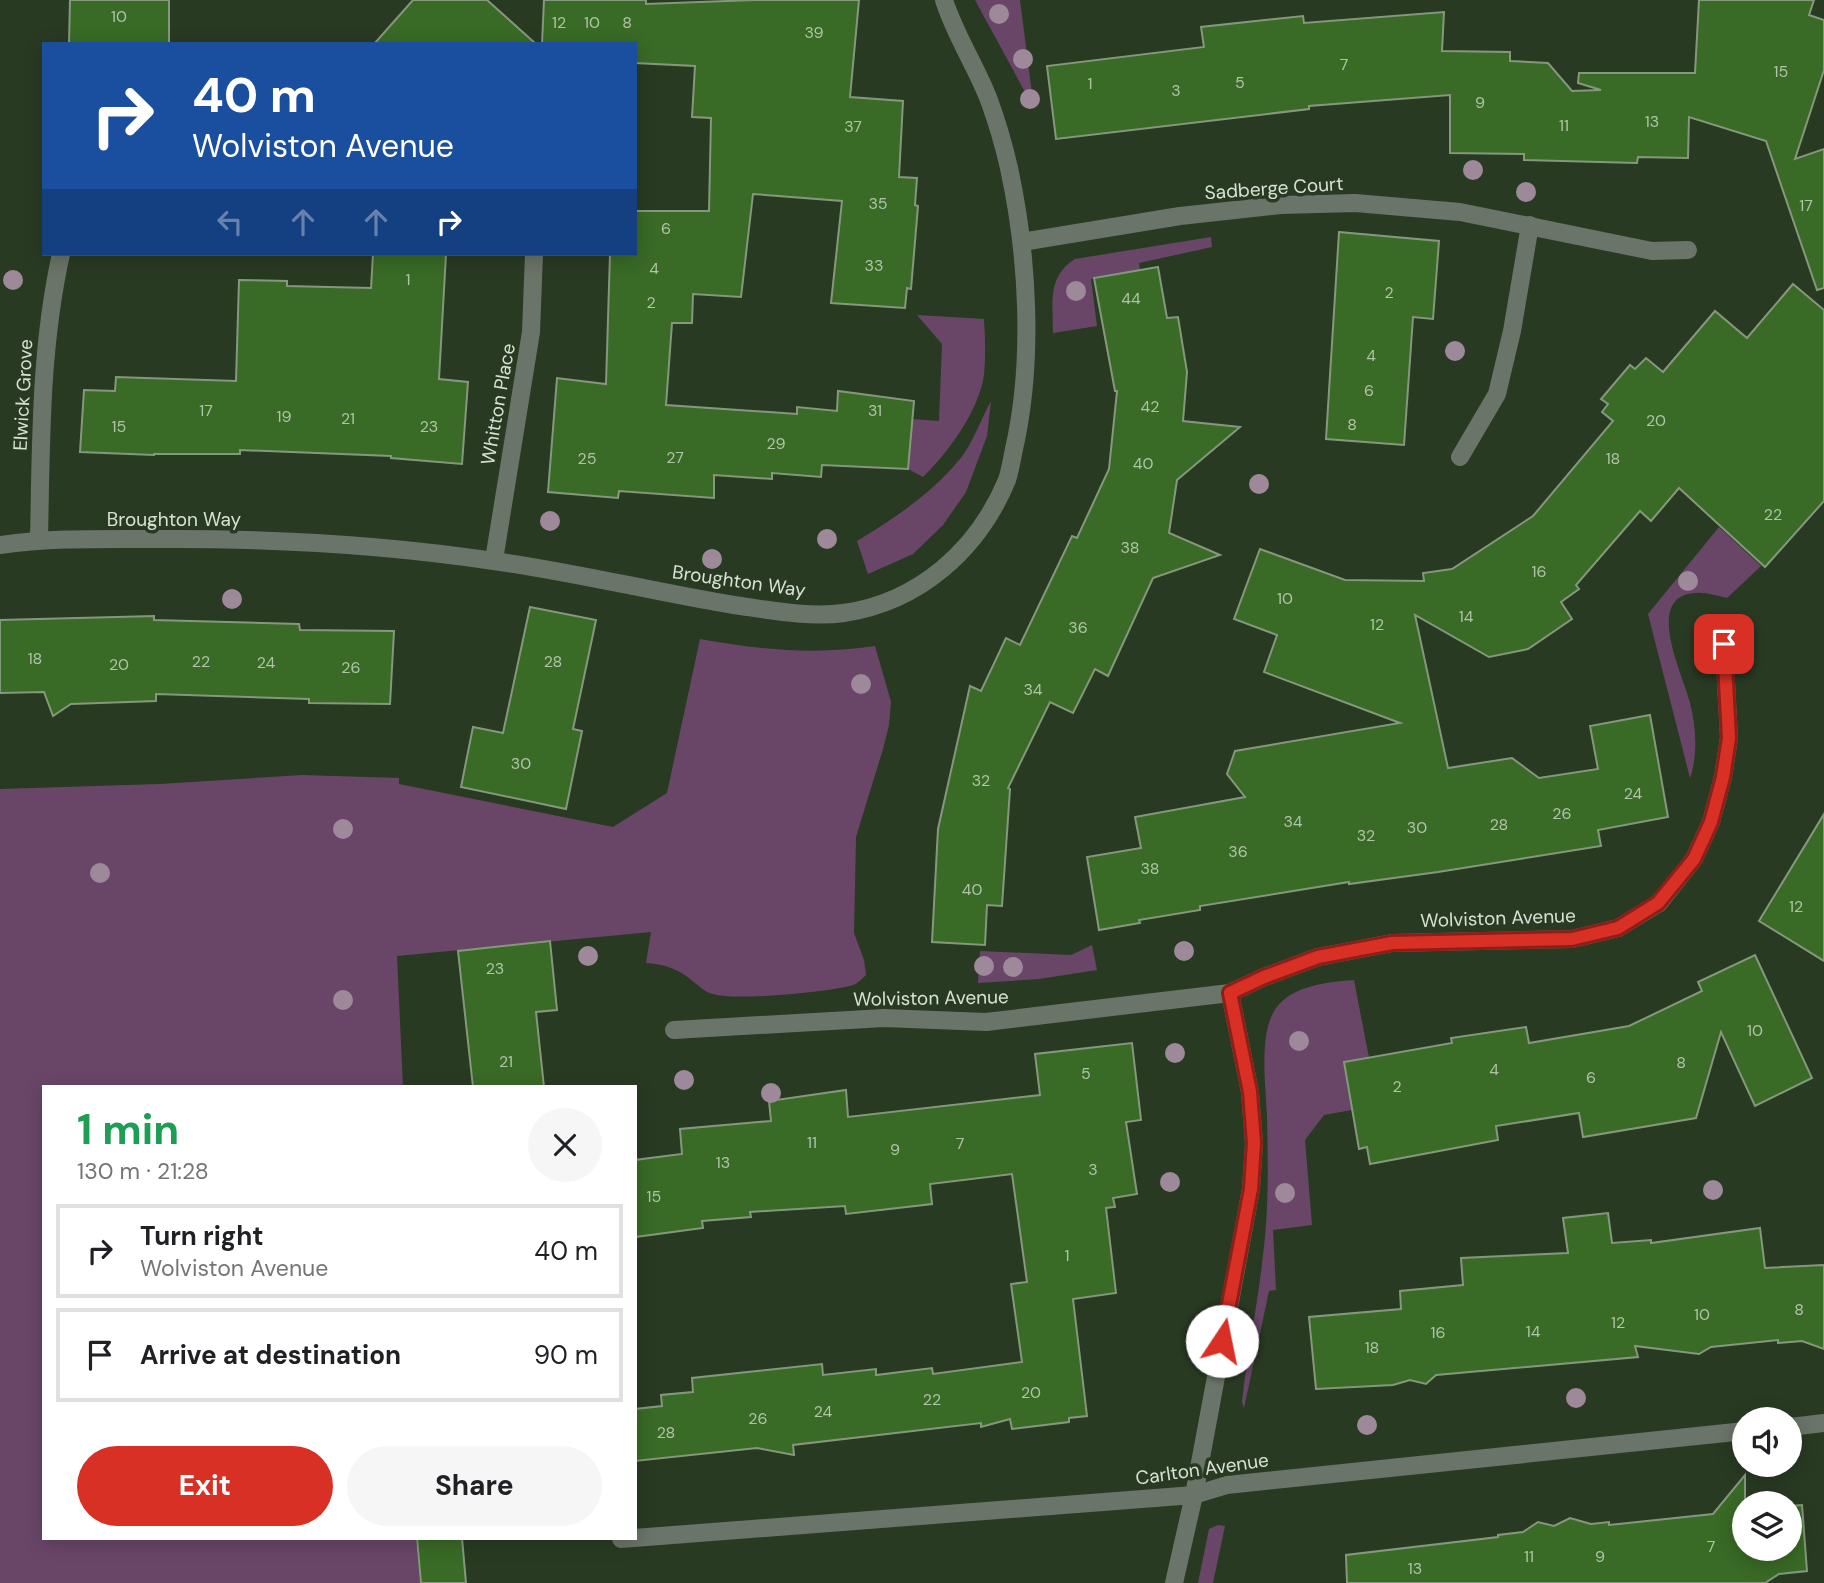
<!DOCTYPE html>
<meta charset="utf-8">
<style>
:root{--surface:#fff;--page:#f6f6f6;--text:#202124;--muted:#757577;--line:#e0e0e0;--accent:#d93025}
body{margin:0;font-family:"DM Sans",sans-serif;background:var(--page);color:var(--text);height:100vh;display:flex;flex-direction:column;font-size:26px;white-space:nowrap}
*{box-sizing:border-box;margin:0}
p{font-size:23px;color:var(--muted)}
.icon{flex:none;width:38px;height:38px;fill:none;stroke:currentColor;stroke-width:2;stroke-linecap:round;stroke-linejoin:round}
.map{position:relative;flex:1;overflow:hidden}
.side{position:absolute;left:42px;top:1085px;width:595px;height:455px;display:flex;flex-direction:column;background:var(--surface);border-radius:0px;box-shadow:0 4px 18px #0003}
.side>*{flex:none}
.guide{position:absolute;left:42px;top:42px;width:595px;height:214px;border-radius:0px;box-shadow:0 4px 18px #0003;background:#1a4fa0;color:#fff;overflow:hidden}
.buttons{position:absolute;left:1732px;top:1407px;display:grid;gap:14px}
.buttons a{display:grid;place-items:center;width:70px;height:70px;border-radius:50%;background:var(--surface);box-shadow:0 4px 18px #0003;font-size:35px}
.pin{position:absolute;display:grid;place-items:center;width:60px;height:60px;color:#fff;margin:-30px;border-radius:14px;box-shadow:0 4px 10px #0006}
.me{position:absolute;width:77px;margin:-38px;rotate:11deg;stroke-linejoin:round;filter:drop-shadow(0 0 5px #0008)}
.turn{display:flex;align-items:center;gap:24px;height:147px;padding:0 35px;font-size:32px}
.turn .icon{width:91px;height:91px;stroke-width:2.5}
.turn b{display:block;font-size:49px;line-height:60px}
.lanes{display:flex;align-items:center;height:66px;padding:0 35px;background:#0003;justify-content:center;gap:35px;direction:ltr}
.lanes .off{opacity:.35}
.round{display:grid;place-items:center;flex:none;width:74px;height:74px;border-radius:37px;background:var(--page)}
.headline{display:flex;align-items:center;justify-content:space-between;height:119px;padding:0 35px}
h1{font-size:42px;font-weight:700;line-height:52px;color:#1e9e55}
.action{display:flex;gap:14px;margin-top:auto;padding:14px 35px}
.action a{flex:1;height:80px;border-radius:42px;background:var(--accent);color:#fff;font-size:28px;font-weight:700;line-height:80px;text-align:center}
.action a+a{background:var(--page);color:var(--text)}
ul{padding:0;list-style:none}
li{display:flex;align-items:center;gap:21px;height:94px;margin:0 14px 10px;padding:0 21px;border:4px solid var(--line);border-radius:0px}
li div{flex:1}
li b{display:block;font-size:26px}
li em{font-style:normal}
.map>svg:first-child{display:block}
.green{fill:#694668}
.building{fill:#396a26;stroke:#85987e;stroke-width:2}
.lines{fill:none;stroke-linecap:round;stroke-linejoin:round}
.minor{stroke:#6b7468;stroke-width:18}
.tree{fill:#9d8999}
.route-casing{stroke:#8d1f18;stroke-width:18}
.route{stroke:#d93025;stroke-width:12}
.labels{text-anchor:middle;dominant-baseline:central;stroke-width:7;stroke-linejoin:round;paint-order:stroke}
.number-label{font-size:16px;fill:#b0c4a8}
.street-label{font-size:19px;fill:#d8e2d4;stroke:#293a23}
</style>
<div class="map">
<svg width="1824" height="1583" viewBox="0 0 1824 1583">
<rect width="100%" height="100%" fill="#293a23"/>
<!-- green -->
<g class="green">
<polygon points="975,0 1020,0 1032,94 1025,92"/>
<path d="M1211,237L1212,247L1139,263L1140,270L1091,279L1097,326L1053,333C1053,304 1047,276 1075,259Z"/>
<path d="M917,315L984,319C985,337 986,356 984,374C980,409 948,453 923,477L908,469L912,419L939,421L942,344Z"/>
<path d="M991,401L987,436L966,492L943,525L913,554L868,574L857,541C894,519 932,493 960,459C973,443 981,419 991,401Z"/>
<path d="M1719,527L1761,566L1727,598C1717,596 1706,592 1696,593C1642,595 1684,677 1690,703C1696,726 1698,755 1690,778L1648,614Z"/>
<path d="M700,639C759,650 816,655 875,646L891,702L889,725L883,749L856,837L854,933L864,960L866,975C862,979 858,983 853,985C830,992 735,1001 713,994C705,992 702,988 695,983C681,970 665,964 646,963L651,932L397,956L403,1087H44V1538H416L420,1583H0V789L160,784L302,775L399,778V784L613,827L667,793Z"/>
<polygon points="1092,945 1097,970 1039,979 978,983 980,951 1071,955"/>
<path d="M1354,980L1369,1058L1344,1062L1352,1110L1324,1115L1305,1140L1312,1225L1273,1230L1276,1290L1269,1291L1244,1408L1242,1402C1247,1353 1258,1304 1263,1255C1269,1210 1268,1163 1267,1117C1266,1086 1258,1034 1276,1008C1293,985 1329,982 1354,980Z"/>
<polygon points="1218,1525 1225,1526 1213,1583 1198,1583 1209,1529"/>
</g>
<!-- building -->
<g class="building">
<polygon points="70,0 169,0 169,44 69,44"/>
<polygon points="413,0 487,0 536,44 374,44"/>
<polygon points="544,0 646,0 646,4 754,0 859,0 850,97 903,101 899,177 917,178 915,205 918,206 911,289 907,288 905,308 831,303 842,201 753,194 741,297 693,294 692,323 672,323 666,405 797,414 797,407 837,411 838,391 914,401 908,469 822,465 821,477 772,473 772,479 714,475 714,498 619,491 618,498 548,492 557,378 606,384 610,254 635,254 635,211 709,211 711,118 692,117 695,66 635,63 635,44 542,44"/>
<polygon points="1699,0 1814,0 1809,15 1824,20 1824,70 1795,159 1824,149 1824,288 1817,290 1766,141 1689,117 1688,158 1638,157 1637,163 1524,160 1524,154 1450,153 1450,95 1309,106 1309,109 1056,139 1047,66 1204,47 1201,27 1303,16 1304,23 1444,12 1442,51 1510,52 1510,61 1548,63 1572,91 1601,90 1578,83 1579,73 1695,73"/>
<polygon points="1339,232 1439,241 1433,319 1413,317 1404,445 1326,439"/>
<polygon points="373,254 446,254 439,379 468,382 462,464 391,458 391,456 240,450 240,454 154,454 154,455 80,452 84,390 115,391 116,377 236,381 239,280 287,281 287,286 371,288"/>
<polygon points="1158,267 1167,318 1178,317 1187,372 1183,421 1240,427 1177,480 1169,533 1220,555 1153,578 1108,676 1095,669 1073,713 1050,702 1008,788 1010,789 1002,906 987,905 985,945 932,942 938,829 970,686 981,691 1006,638 1020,645 1072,536 1077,538 1109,469 1117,391 1115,391 1094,278"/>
<polygon points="1793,284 1824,310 1824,501 1765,567 1679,488 1651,521 1640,511 1576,585 1579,589 1561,602 1572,619 1528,649 1489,657 1415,615 1448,768 1512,758 1539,778 1598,769 1590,726 1650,715 1668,817 1598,830 1601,846 1438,872 1349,884 1349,882 1200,906 1200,910 1139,920 1140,923 1099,930 1087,857 1141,848 1135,817 1245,797 1227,774 1235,751 1400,723 1264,672 1277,635 1234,619 1260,549 1345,580 1424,581 1423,573 1452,569 1533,516 1613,421 1602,412 1608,404 1601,399 1630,365 1635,369 1646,358 1663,372 1715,311 1747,338"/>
<polygon points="530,607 596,620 573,729 582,731 566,809 461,787 473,727 503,733"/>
<polygon points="154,616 154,620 299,624 300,630 394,631 390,704 309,703 309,699 156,694 156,701 71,704 53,716 44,692 0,693 0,620"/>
<polygon points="1824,814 1824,961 1759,921"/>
<polygon points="550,941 557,1010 536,1012 544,1087 473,1087 458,951"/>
<polygon points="1755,955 1812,1078 1755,1106 1721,1032 1696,1118 1583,1137 1579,1113 1496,1126 1498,1140 1370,1164 1367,1147 1359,1149 1344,1062 1452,1043 1451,1038 1526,1027 1529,1043 1629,1026 1702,991 1698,982"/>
<polygon points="1132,1043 1141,1120 1126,1122 1137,1194 1113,1198 1115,1207 1106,1208 1116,1293 1073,1299 1087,1416 1069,1418 1069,1422 1012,1429 1010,1419 981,1427 981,1423 793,1445 794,1455 757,1448 635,1461 635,1409 662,1406 661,1395 693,1392 692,1378 822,1364 823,1375 876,1369 876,1375 932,1368 933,1374 1022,1362 1011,1284 1027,1282 1012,1174 930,1184 932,1204 846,1214 845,1206 750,1212 751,1217 702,1221 703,1228 635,1237 635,1160 682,1154 680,1129 771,1121 769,1101 846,1090 848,1117 1040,1095 1035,1054"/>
<polygon points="1608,1213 1612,1243 1651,1240 1651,1243 1760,1228 1765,1268 1824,1265 1824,1349 1802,1341 1778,1343 1778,1340 1711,1347 1699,1354 1635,1346 1638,1357 1436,1375 1426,1384 1410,1380 1393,1385 1316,1389 1309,1317 1401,1309 1400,1291 1463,1285 1461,1258 1568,1253 1563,1218"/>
<polygon points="1745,1475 1745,1549 1790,1549 1790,1506 1802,1505 1807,1571 1779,1574 1765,1583 1347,1583 1346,1555 1498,1537 1498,1535 1523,1532 1538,1522 1554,1526 1570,1518 1591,1524 1609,1522 1609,1525 1713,1514"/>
<polygon points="417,1538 462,1538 466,1583 421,1583"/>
</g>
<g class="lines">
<!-- minor -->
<g class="minor">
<polyline points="1022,242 1180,216 1281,205 1355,203 1460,212 1652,251 1688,250"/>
<polyline points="1460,457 1497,394 1512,331 1530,225"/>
<path d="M39,540C41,444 40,348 61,254"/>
<path d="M0,545C50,538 99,539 149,539C264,538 381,544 494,561C575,572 654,592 734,605C769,610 809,618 844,613C919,602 978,550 1007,480C1010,471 1012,459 1014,449C1034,361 1028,256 1009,168C1004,146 997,122 989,100C976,66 955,35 944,0"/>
<polyline points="494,560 531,332 534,254"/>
<polyline points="674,1030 884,1018 986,1022 1230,993 1264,977 1318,957 1392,943 1572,939 1618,928 1659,903 1694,859 1711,822 1723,777 1729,738 1724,644"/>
<polyline points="1790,1427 1824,1423"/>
<polyline points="621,1539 1194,1495 1227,1485 1745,1431"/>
<polyline points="1174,1583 1194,1495 1251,1189 1254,1143 1250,1092 1230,993"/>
</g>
</g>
<!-- trees -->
<g class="tree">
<circle cx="999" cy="14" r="10"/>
<circle cx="1023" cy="59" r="10"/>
<circle cx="1030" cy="99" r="10"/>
<circle cx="1473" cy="170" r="10"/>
<circle cx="1526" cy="192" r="10"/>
<circle cx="13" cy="280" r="10"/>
<circle cx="1076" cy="291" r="10"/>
<circle cx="1455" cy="351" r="10"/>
<circle cx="1259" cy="484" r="10"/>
<circle cx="550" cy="521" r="10"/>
<circle cx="827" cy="539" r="10"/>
<circle cx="712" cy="559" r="10"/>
<circle cx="1688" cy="581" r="10"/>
<circle cx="232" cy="599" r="10"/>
<circle cx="861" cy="684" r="10"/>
<circle cx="343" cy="829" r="10"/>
<circle cx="100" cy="873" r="10"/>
<circle cx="1184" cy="951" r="10"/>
<circle cx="588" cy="956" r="10"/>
<circle cx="984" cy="966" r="10"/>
<circle cx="1013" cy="967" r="10"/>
<circle cx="343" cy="1000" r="10"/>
<circle cx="1299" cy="1041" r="10"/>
<circle cx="1175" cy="1053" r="10"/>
<circle cx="684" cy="1080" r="10"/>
<circle cx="771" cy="1093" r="10"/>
<circle cx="1170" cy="1182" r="10"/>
<circle cx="1713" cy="1190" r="10"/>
<circle cx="1285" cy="1193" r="10"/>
<circle cx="1576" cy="1398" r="10"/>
<circle cx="1367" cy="1425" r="10"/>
</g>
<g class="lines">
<defs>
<polyline id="route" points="1222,1341 1251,1189 1254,1143 1250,1092 1230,993 1264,977 1318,957 1392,943 1572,939 1618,928 1658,903 1694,859 1711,822 1723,777 1729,738 1724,644"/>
</defs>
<!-- route casing -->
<use href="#route" class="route-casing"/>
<!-- route -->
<use href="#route" class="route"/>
</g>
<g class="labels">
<!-- number labels -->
<g class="number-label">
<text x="119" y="16">10</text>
<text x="559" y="22">12</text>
<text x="592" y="22">10</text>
<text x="627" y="22">8</text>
<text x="814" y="32">39</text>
<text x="1344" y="64">7</text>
<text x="1781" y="71">15</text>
<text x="1240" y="82">5</text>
<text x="1090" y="83">1</text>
<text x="1176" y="90">3</text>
<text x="1480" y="102">9</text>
<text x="1652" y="121">13</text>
<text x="1564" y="125">11</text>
<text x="853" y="126">37</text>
<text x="878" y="203">35</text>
<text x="1806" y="205">17</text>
<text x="666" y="228">6</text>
<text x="874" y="265">33</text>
<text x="654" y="268">4</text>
<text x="408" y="279">1</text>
<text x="1389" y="292">2</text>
<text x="1131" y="298">44</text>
<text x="651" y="302">2</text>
<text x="1371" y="355">4</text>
<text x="1369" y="390">6</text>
<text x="1150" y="406">42</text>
<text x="206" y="410">17</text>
<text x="875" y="410">31</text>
<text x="284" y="416">19</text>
<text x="348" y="418">21</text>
<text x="1656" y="420">20</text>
<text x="1352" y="424">8</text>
<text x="119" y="426">15</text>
<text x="429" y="426">23</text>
<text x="776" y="443">29</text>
<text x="675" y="457">27</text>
<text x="587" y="458">25</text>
<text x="1613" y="458">18</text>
<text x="1143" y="463">40</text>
<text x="1773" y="514">22</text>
<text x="1130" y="547">38</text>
<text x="1539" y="571">16</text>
<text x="1285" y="598">10</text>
<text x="1466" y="616">14</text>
<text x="1377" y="624">12</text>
<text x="1078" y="627">36</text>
<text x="35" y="658">18</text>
<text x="201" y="661">22</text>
<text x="553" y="661">28</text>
<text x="266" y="662">24</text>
<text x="119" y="664">20</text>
<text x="351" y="667">26</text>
<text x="1033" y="689">34</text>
<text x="521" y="763">30</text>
<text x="981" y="780">32</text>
<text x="1633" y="793">24</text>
<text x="1562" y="813">26</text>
<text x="1293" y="821">34</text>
<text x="1499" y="824">28</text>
<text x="1417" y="827">30</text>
<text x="1366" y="835">32</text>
<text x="1238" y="851">36</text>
<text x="1150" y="868">38</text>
<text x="972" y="889">40</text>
<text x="1796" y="906">12</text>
<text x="495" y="968">23</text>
<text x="1755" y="1030">10</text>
<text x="506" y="1061">21</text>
<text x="1681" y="1062">8</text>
<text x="1494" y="1069">4</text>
<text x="1086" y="1073">5</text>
<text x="1591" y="1077">6</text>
<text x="1397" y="1086">2</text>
<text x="812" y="1142">11</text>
<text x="960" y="1143">7</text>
<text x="895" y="1149">9</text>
<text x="723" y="1162">13</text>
<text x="1093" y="1169">3</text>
<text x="654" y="1196">15</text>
<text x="1067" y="1255">1</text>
<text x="1799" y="1309">8</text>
<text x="1702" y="1314">10</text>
<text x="1618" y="1322">12</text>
<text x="1533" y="1331">14</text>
<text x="1438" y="1332">16</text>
<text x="1372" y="1347">18</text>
<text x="1031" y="1392">20</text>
<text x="932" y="1399">22</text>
<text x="823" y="1411">24</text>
<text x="758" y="1418">26</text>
<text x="666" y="1432">28</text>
<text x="1711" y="1546">7</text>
<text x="1529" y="1556">11</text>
<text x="1600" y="1556">9</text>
<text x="1415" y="1568">13</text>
</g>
<!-- street labels -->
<g class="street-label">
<text transform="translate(1274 188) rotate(-4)">Sadberge Court</text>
<text transform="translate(23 395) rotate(-87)">Elwick Grove</text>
<text transform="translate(498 404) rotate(-80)">Whitton Place</text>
<text x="174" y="519">Broughton Way</text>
<text transform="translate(739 581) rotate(8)">Broughton Way</text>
<text transform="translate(1498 918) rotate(-2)">Wolviston Avenue</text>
<text transform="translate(931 998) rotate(-1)">Wolviston Avenue</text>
<text transform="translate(1202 1469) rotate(-8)">Carlton Avenue</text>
</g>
</g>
</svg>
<div class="buttons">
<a><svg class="icon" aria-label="sound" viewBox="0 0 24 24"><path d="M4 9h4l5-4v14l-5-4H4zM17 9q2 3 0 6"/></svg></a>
<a><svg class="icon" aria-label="layers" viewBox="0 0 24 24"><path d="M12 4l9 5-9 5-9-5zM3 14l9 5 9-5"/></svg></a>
</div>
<div class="pin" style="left:1724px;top:644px;background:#d93025"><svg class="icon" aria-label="arrive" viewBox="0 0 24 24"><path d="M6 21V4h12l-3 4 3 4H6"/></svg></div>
<svg class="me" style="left:1222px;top:1341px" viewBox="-20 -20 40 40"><circle r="19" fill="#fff"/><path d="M0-13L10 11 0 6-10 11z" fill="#d93025"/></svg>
<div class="guide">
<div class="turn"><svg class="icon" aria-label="right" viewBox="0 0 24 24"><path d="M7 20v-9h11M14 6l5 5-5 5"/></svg><div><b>40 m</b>Wolviston Avenue</div></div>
<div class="lanes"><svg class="icon off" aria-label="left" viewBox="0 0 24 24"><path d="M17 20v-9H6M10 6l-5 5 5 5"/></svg><svg class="icon off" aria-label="ahead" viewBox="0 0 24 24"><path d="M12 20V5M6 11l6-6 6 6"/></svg><svg class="icon off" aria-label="ahead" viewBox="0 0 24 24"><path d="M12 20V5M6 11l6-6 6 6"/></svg><svg class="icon" aria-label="right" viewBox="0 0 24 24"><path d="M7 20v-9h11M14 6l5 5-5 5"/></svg></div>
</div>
<section class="side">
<div class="headline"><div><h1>1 min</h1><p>130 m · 21:28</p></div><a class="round"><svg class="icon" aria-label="close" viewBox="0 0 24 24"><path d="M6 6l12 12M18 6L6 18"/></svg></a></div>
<ul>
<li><svg class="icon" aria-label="right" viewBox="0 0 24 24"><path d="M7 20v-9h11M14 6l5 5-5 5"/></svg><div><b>Turn right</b><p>Wolviston Avenue</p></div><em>40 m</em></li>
<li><svg class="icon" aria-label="arrive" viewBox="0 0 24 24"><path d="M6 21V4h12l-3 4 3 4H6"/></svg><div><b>Arrive at destination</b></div><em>90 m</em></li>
</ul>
<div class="action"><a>Exit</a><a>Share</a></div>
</section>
</div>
